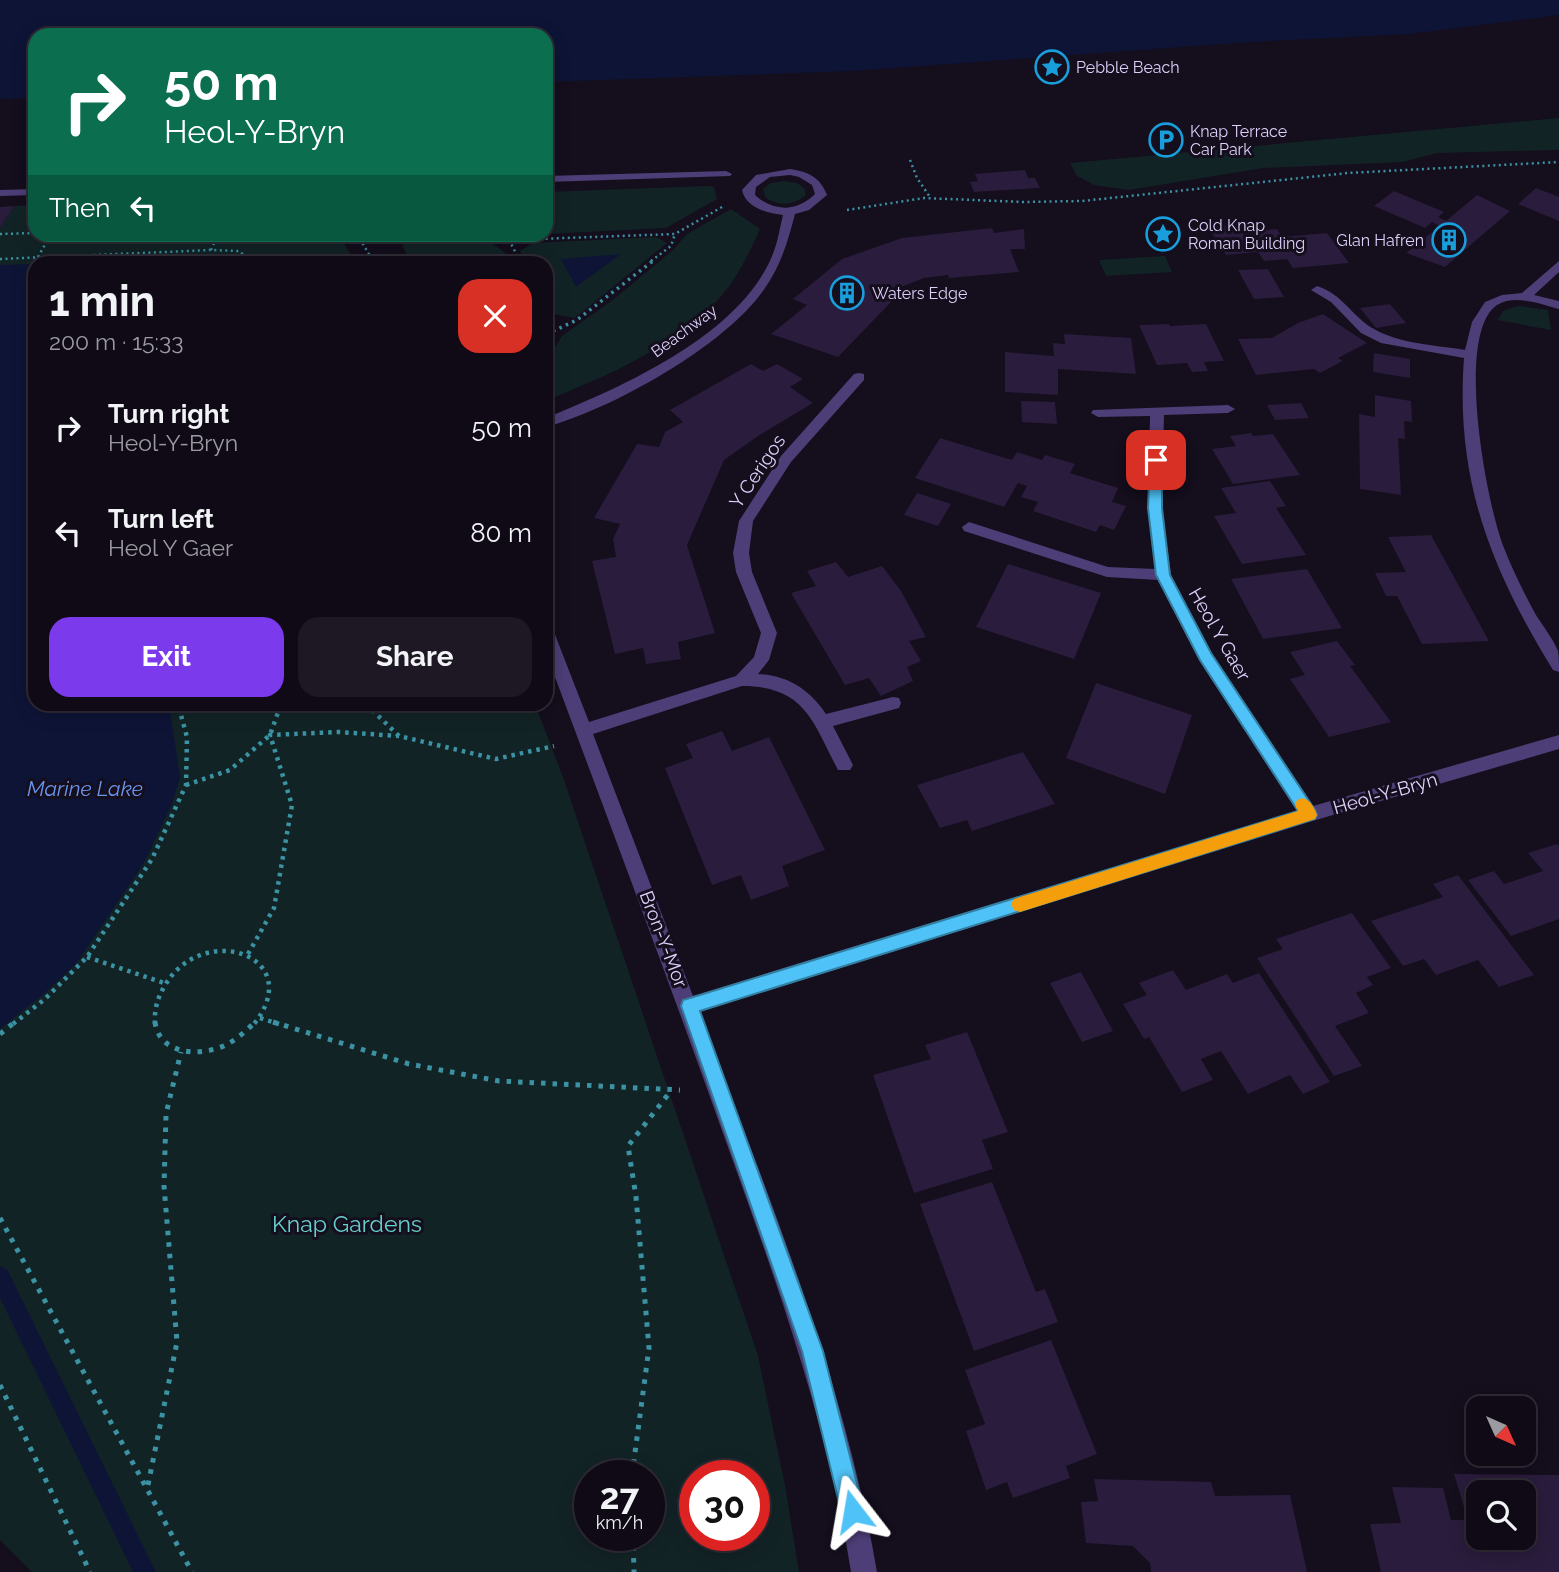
<!DOCTYPE html>
<meta charset="utf-8">
<style>
:root{--surface:#0f0a16;--page:#1d1823;--text:#f1f3f6;--muted:#9b9aa1;--line:#2f2b35;--accent:#7c3aed}
body{margin:0;font-family:Raleway,sans-serif;background:var(--page);color:var(--text);height:100vh;display:flex;flex-direction:column;font-size:26px;white-space:nowrap}
*{box-sizing:border-box;margin:0}
p{font-size:23px;color:var(--muted)}
.icon{flex:none;width:38px;height:38px;fill:none;stroke:currentColor;stroke-width:2;stroke-linecap:round;stroke-linejoin:round}
.map{position:relative;flex:1;overflow:hidden}
.panel{position:absolute;left:28px;top:256px;width:525px;height:455px;display:flex;flex-direction:column;background:var(--surface);border-radius:21px;box-shadow:0 4px 18px #0003,0 0 0 2px var(--line)}
.panel>*{flex:none}
.hud{position:absolute;left:28px;top:28px;width:525px;height:214px;border-radius:21px;box-shadow:0 4px 18px #0003,0 0 0 2px var(--line);background:#0b6e4f;color:#fff;overflow:hidden}
.needle{width:46px;rotate:135deg}
.tools{position:absolute;left:1466px;top:1396px;display:grid;gap:14px}
.tools a{display:grid;place-items:center;width:70px;height:70px;border-radius:14px;background:var(--surface);box-shadow:0 4px 18px #0003,0 0 0 2px var(--line);font-size:35px}
.speed{position:absolute;left:574px;top:1460px;display:flex;gap:14px;font-size:35px;font-weight:700;text-align:center}
.speed>*{display:grid;place-content:center;width:91px;height:91px;border-radius:50%;background:var(--surface);box-shadow:0 4px 18px #0003,0 0 0 2px var(--line);line-height:1}
.speed small{font-size:18px;font-weight:400}
.speed .limit{border:10px solid #d22;background:#fff;color:#111}
.pin{position:absolute;display:grid;place-items:center;width:60px;height:60px;color:#fff;margin:-30px;border-radius:14px;box-shadow:0 4px 10px #0006}
.me{position:absolute;width:77px;margin:-38px;rotate:346deg;stroke-linejoin:round;filter:drop-shadow(0 0 5px #0008)}
.turn{display:flex;align-items:center;gap:24px;height:147px;padding:0 21px;font-size:32px}
.turn .icon{width:91px;height:91px;stroke-width:2.5}
.turn b{display:block;font-size:49px;line-height:60px}
.then{display:flex;align-items:center;height:66px;padding:0 21px;background:#0003;gap:14px;font-size:26px}
.round{display:grid;place-items:center;flex:none;width:74px;height:74px;border-radius:21px;background:var(--page)}
.summary{display:flex;align-items:center;justify-content:space-between;height:119px;padding:0 21px}
h1{font-size:42px;font-weight:700;line-height:52px}
.primary-button{display:flex;gap:14px;margin-top:auto;padding:14px 21px}
.primary-button a{flex:1;height:80px;border-radius:21px;background:var(--accent);color:#fff;font-size:28px;font-weight:700;line-height:80px;text-align:center}
.primary-button a+a{background:var(--page);color:var(--text)}
ul{padding:0;list-style:none}
li{display:flex;align-items:center;gap:21px;height:105px;padding:0 21px}
li div{flex:1}
li b{display:block;font-size:26px}
li em{font-style:normal}
.map>svg:first-child{display:block}
.green{fill:#122326;fill-rule:evenodd}
.water{fill:#0e1436}
.lines{fill:none;stroke-linecap:round;stroke-linejoin:round}
.stream{fill:#0e1436;fill-rule:evenodd}
.building{fill:#2a1c3c;fill-rule:evenodd}
.path-far3{stroke:#3b92a3;stroke-width:2.5;stroke-dasharray:2 3.5;stroke-linecap:butt}
.path-far2{stroke:#3b92a3;stroke-width:3.5;stroke-dasharray:2.5 4.5;stroke-linecap:butt}
.path-far1{stroke:#3b92a3;stroke-width:4.5;stroke-dasharray:3.5 5;stroke-linecap:butt}
.path{stroke:#3b92a3;stroke-width:5;stroke-dasharray:4.5 7;stroke-linecap:butt}
.minor{fill:#4d3e77;fill-rule:evenodd}
.route{fill:#4fc3f7;stroke:#337fa1;stroke-width:2}
.slow{fill:#f59e0b}
.labels{text-anchor:middle;dominant-baseline:central;stroke-width:6;stroke-linejoin:round;paint-order:stroke}
.far-poi-label{font-size:16px;fill:#ded0fa;stroke:#140e1d;text-anchor:start}
.far-street-label{font-size:16px;fill:#ded0fa;stroke:#140e1d}
.street-label{font-size:19px;fill:#ded0fa;stroke:#140e1d}
.water-label{font-size:21px;font-style:italic;fill:#6a94ee;stroke:#140e1d}
.near-park-label{font-size:23px;fill:#65d0cd;stroke:#140e1d}
</style>
<div class="map">
<svg width="1559" height="1572" viewBox="0 0 1559 1572">
<rect width="100%" height="100%" fill="#140e1d"/>
<!-- green -->
<g class="green">
<polygon points="1559,118 1559,150 1437,153 1403,162 1263,168 1129,190 1094,185 1077,176 1070,163"/>
<path d="M784,181L797,183L805,189V196C792,206 777,206 765,197L763,189L771,183Z"/>
<polygon points="708,186 714,187 717,199 666,228 546,234 546,192"/>
<path d="M35,205V234L339,235L355,262H35V704H535L564,780L758,1356L785,1486L799,1572H32L0,1540V228L14,206ZM590,1475H649V1535H590ZM695,1475H754V1535H695Z"/>
<path d="M731,209L760,229C749,254 735,282 716,302C671,348 609,375 550,399L546,397V361L562,336L614,299L673,250L687,234Z"/>
<path d="M398,235C441,234 484,226 514,262H410Z"/>
<polygon points="656,237 667,243 575,318 553,314 546,301 546,262 526,262 520,251 533,243"/>
<polygon points="1165,256 1172,272 1106,276 1099,260"/>
<polygon points="1518,306 1548,310 1551,330 1498,320 1503,311"/>
</g>
<!-- water -->
<g class="water">
<polygon points="0,0 1559,0 1559,15 1409,34 1250,42 852,71 546,82 546,35 35,35 35,98 0,99"/>
<polygon points="621,254 576,287 561,259"/>
<polygon points="35,264 35,704 169,704 180,777 172,804 144,863 76,964 46,992 0,1029 0,265"/>
</g>
<g class="lines">
<!-- stream -->
<polygon class="stream" points="0,1266 7,1269 156,1572 133,1572 0,1298"/>
</g>
<!-- building -->
<g class="building">
<polygon points="1025,170 1028,178 1035,178 1040,188 974,192 970,182 978,181 975,174"/>
<polygon points="1536,188 1559,197 1559,221 1518,204"/>
<polygon points="1394,191 1444,212 1438,217 1446,221 1477,195 1510,211 1445,267 1406,253 1440,226 1432,222 1425,228 1374,206"/>
<polygon points="14,206 0,228 0,207"/>
<polygon points="1250,223 1255,231 1277,229 1282,237 1327,233 1349,263 1293,268 1287,259 1264,261 1258,252 1226,255 1208,227"/>
<polygon points="992,228 994,233 1024,229 1025,249 1010,249 1019,272 949,278 948,275 924,278 901,287 887,298 893,300 838,357 771,334 807,305 793,299 842,259 902,238"/>
<polygon points="1268,269 1284,297 1254,299 1238,270"/>
<polygon points="1390,304 1406,323 1376,328 1360,308"/>
<polygon points="1323,314 1367,343 1338,358 1343,361 1320,373 1314,369 1256,375 1238,339 1272,338 1298,323"/>
<polygon points="1169,324 1170,326 1206,324 1224,361 1204,362 1208,371 1192,372 1187,363 1157,365 1139,325"/>
<polygon points="1064,334 1131,338 1136,374 1058,369 1058,395 1005,392 1005,352 1054,356 1053,343 1065,344"/>
<polygon points="1374,353 1410,359 1410,378 1373,372"/>
<polygon points="751,364 763,371 777,364 803,379 790,387 813,403 758,436 724,460 687,545 715,633 678,642 681,659 646,664 643,648 615,654 592,561 616,557 613,539 620,524 594,518 637,444 659,447 665,432 683,422 670,410"/>
<polygon points="1375,395 1411,401 1412,422 1404,421 1405,439 1398,438 1401,495 1360,489 1359,414 1375,417"/>
<polygon points="1021,401 1055,402 1057,424 1022,422"/>
<polygon points="1301,403 1309,418 1275,420 1267,405"/>
<polygon points="1251,433 1253,436 1273,434 1300,475 1233,484 1212,449 1236,446 1230,436"/>
<polygon points="940,438 1012,460 1017,452 1042,460 1045,455 1075,464 1070,473 1118,488 1112,502 1126,506 1114,530 1100,525 1096,532 1033,511 1038,502 1021,497 1027,486 1018,483 1004,507 915,478"/>
<polygon points="1270,481 1286,506 1276,508 1306,555 1242,564 1214,516 1236,513 1221,488"/>
<polygon points="917,493 951,504 938,526 904,515"/>
<polygon points="1431,535 1489,641 1422,644 1397,596 1386,596 1375,573 1406,572 1388,537"/>
<polygon points="836,562 848,577 882,566 901,591 926,637 909,641 921,661 907,667 913,681 881,696 869,678 845,685 791,593 816,586 807,571"/>
<polygon points="1008,564 1101,593 1074,659 976,627"/>
<polygon points="1307,569 1342,628 1263,639 1231,579"/>
<polygon points="1337,641 1355,665 1350,666 1391,722 1329,737 1290,679 1305,675 1290,652"/>
<polygon points="1096,683 1192,715 1165,794 1066,758"/>
<polygon points="722,731 732,751 769,737 825,850 782,866 789,886 751,900 741,875 712,885 665,768 693,758 686,744"/>
<polygon points="1023,752 1055,804 972,831 967,820 940,828 917,785"/>
<polygon points="1557,844 1559,846 1559,919 1511,936 1468,880 1494,871 1504,884 1543,871 1528,853"/>
<polygon points="1458,875 1534,975 1499,987 1478,960 1436,975 1424,959 1403,966 1371,921 1443,897 1433,884"/>
<polygon points="1352,913 1391,968 1367,977 1373,985 1356,993 1369,1013 1335,1026 1362,1066 1334,1076 1257,958 1283,949 1276,939"/>
<polygon points="1173,970 1186,990 1227,974 1233,983 1259,973 1330,1082 1303,1094 1290,1075 1248,1094 1221,1051 1201,1059 1213,1080 1182,1092 1149,1037 1144,1039 1123,1004 1147,995 1139,983"/>
<polygon points="1081,972 1113,1031 1082,1042 1050,983"/>
<polygon points="967,1032 1008,1132 982,1140 993,1169 914,1193 873,1075 931,1059 925,1045"/>
<polygon points="992,1182 1036,1292 1045,1289 1058,1322 974,1351 920,1204"/>
<polygon points="1051,1340 1097,1454 1066,1466 1070,1478 1013,1498 1007,1482 986,1490 966,1431 985,1424 965,1370"/>
<path d="M1454,1474L1559,1475V1572H1381L1370,1524L1401,1523L1392,1487L1443,1488L1451,1520H1468ZM1479,1493H1524V1538H1479Z"/>
<polygon points="1094,1479 1211,1482 1215,1496 1290,1495 1307,1572 1151,1572 1150,1563 1133,1546 1086,1543 1081,1502 1098,1501"/>
</g>
<g class="lines">
<!-- path-far3 -->
<g class="path-far3">
<polyline points="910,160 917,178 930,197"/>
<polyline points="847,210 924,198 1023,202 1082,201 1348,173 1559,162"/>
<polyline points="0,234 35,233"/>
<polyline points="357,234 373,261"/>
<polyline points="493,234 509,240"/>
<polyline points="211,250 218,234"/>
<polyline points="38,257 51,234"/>
<polyline points="0,259 211,250 239,251 251,261"/>
<polyline points="520,261 509,240 675,234 722,207"/>
<polyline points="651,261 671,246 675,234"/>
</g>
<!-- path-far2 -->
<g class="path-far2">
<polyline points="249,260 252,262"/>
<polyline points="546,314 551,332 577,320 654,260"/>
<polyline points="546,339 551,332"/>
</g>
<!-- path-far1 -->
<g class="path-far1">
<polyline points="366,704 399,736 496,759 554,746"/>
<polyline points="186,785 230,770 270,735 281,704"/>
<polyline points="248,954 274,908 292,805 270,735 339,732 399,736"/>
<polyline points="87,957 164,983"/>
<polyline points="260,1018 279,1024"/>
<polyline points="13,1024 45,999 87,957 152,859 186,785 187,737 178,704"/>
<path d="M155,1024C154,1011 157,999 164,987C202,919 308,956 254,1024"/>
</g>
<!-- path -->
<g class="path">
<path d="M155,1022C159,1051 190,1056 215,1049C231,1045 244,1033 255,1022"/>
<polyline points="273,1022 409,1064 499,1081 680,1090"/>
<polyline points="0,1034 15,1022"/>
<polyline points="0,1218 192,1572"/>
<polyline points="0,1385 90,1572"/>
<polyline points="632,1475 649,1348 636,1197 628,1146 670,1092"/>
<polyline points="148,1485 177,1342 164,1186 166,1114 181,1052"/>
<polyline points="633,1535 634,1572"/>
</g>
<!-- minor -->
<g class="minor">
<path d="M790,169C809,172 820,177 827,195L809,210L795,214C788,241 781,265 765,288C727,345 612,409 546,427V418C622,387 744,334 774,251C778,240 780,227 783,215C767,213 746,208 742,190L756,175ZM790,175L799,177L812,185L815,194C797,212 773,212 755,195L756,187L770,177Z"/>
<polygon points="726,171 732,174 730,176 546,182 546,176"/>
<polygon points="35,189 35,195 0,196 0,190"/>
<path d="M1559,261V272L1534,295L1559,301V309C1540,304 1515,294 1497,305C1454,334 1487,506 1504,548C1513,571 1524,593 1536,615C1543,626 1553,639 1558,651C1559,657 1559,666 1559,672L1553,670C1491,569 1455,480 1464,358L1381,343L1361,333L1331,302L1311,290L1317,286C1343,294 1352,317 1374,329C1400,344 1436,345 1465,350L1472,322L1485,302L1502,295L1522,293Z"/>
<path d="M859,373L864,374V380L791,462L753,521L749,553L752,572L777,633L769,660L758,674C788,675 810,690 826,714L893,697L899,698L901,703L899,708L833,726L853,765L850,770H838C813,722 805,686 742,686L593,734L693,996L1297,811L1199,660L1158,580L1107,577L964,531L962,527L969,522L1108,567L1155,569L1148,508L1150,416L1098,417L1091,413L1093,410L1228,405L1235,409L1228,413L1164,415L1162,508L1171,575L1211,652L1313,806L1559,735V749L1309,822L699,1012C768,1195 844,1378 877,1572H851C828,1426 779,1289 729,1150C670,984 608,819 546,653V626L554,632L589,722L736,676L754,657L761,633L736,572L733,553L739,521L781,456L854,374Z"/>
</g>
</g>
<!-- route -->
<polygon class="route" points="1156,456 1162,460 1162,508 1170,575 1211,653 1315,810 1317,815 1315,819 700,1011 823,1351 864,1511 861,1519 853,1522 845,1519 841,1511 802,1351 681,1006 683,1000 690,998 1298,811 1200,660 1156,575 1148,508 1150,460"/>
<!-- slow -->
<path class="slow" d="M1303,798C1311,801 1314,807 1317,815L1315,819L1020,912L1014,910L1011,904L1014,899L1020,897L1298,811L1295,805L1297,800Z"/>
<!-- icons -->
<defs>
<symbol id="sight-ring" viewBox="-11 -11 22 22"><circle r="9.5" fill="#140e1d" stroke="#199edc" stroke-width="1.5"/><path d="M0-6L1.8-2.2L6-1.7L2.9 1.2L3.7 5.4L0 3.3L-3.7 5.4L-2.9 1.2L-6-1.7L-1.8-2.2Z" fill="#199edc"/></symbol>
<symbol id="parking-ring" viewBox="-11 -11 22 22"><circle r="9.5" fill="#140e1d" stroke="#199edc" stroke-width="1.5"/><path d="M-3.5-5.5H1a3.5 3.5 0 0 1 0 7H-1V5.5H-3.5ZM-1-3.4V-.6H.8a1.4 1.4 0 0 0 0-2.8Z" fill="#199edc"/></symbol>
<symbol id="building-ring" viewBox="-11 -11 22 22"><circle r="9.5" fill="#140e1d" stroke="#199edc" stroke-width="1.5"/><path d="M-4-6H4V6H1V3H-1V6H-4ZM-2.5-4.3h1.7v1.8h-1.7ZM.8-4.3h1.7v1.8H.8ZM-2.5-1h1.7V.8h-1.7ZM.8-1h1.7V.8H.8Z" fill="#199edc"/></symbol>
</defs>
<g fill-rule="evenodd">
<use href="#sight-ring" x="1033" y="48" width="38" height="38"/>
<use href="#parking-ring" x="1147" y="121" width="38" height="38"/>
<use href="#sight-ring" x="1144" y="215" width="38" height="38"/>
<use href="#building-ring" x="1430" y="221" width="38" height="38"/>
<use href="#building-ring" x="828" y="274" width="38" height="38"/>
</g>
<g class="labels">
<!-- far-poi labels -->
<g class="far-poi-label">
<text x="1076" y="67">Pebble Beach</text>
<text x="1190" y="131">Knap Terrace<tspan x="1190" dy="18">Car Park</tspan></text>
<text x="1188" y="225">Cold Knap<tspan x="1188" dy="18">Roman Building</tspan></text>
<text x="1424" y="240" text-anchor="end">Glan Hafren</text>
<text x="872" y="293">Waters Edge</text>
</g>
<!-- far-street labels -->
<g class="far-street-label">
<text transform="translate(684 331) rotate(-36)">Beachway</text>
</g>
<!-- street labels -->
<g class="street-label">
<text transform="translate(757 471) rotate(-56)">Y Cerigos</text>
<text transform="translate(1220 634) rotate(60)">Heol Y Gaer</text>
<text transform="translate(1385 793) rotate(-16)">Heol-Y-Bryn</text>
<text transform="translate(664 939) rotate(69)">Bron-Y-Mor</text>
</g>
<!-- water labels -->
<g class="water-label">
<text x="85" y="788">Marine Lake</text>
</g>
<!-- near-park labels -->
<g class="near-park-label">
<text x="347" y="1223">Knap Gardens</text>
</g>
</g>
</svg>
<div class="tools">
<a><svg class="needle" viewBox="-14 -14 28 28"><path d="M0-13l5 13h-10z" fill="#e53935"/><path d="M0 13l5-13h-10z" fill="#9b9aa1"/></svg></a>
<a><svg class="icon" aria-label="search" viewBox="0 0 24 24"><circle cx="10" cy="10" r="6"/><path d="M15 15l6 6"/></svg></a>
</div>
<div class="speed"><div>27<small>km/h</small></div><div class="limit">30</div></div>
<div class="pin" style="left:1156px;top:460px;background:#d93025"><svg class="icon" aria-label="arrive" viewBox="0 0 24 24"><path d="M6 21V4h12l-3 4 3 4H6"/></svg></div>
<svg class="me" style="left:853px;top:1511px" viewBox="-20 -20 40 40"><path d="M0-17L14 15 0 8-14 15z" fill="#4fc3f7" stroke="#fff" stroke-width="4"/></svg>
<div class="hud">
<div class="turn"><svg class="icon" aria-label="right" viewBox="0 0 24 24"><path d="M7 20v-9h11M14 6l5 5-5 5"/></svg><div><b>50 m</b>Heol-Y-Bryn</div></div>
<div class="then">Then<svg class="icon" aria-label="left" viewBox="0 0 24 24"><path d="M17 20v-9H6M10 6l-5 5 5 5"/></svg></div>
</div>
<section class="panel">
<div class="summary"><div><h1>1 min</h1><p>200 m · 15:33</p></div><a class="round" style="background:#d93025;color:#fff"><svg class="icon" aria-label="close" viewBox="0 0 24 24"><path d="M6 6l12 12M18 6L6 18"/></svg></a></div>
<ul>
<li><svg class="icon" aria-label="right" viewBox="0 0 24 24"><path d="M7 20v-9h11M14 6l5 5-5 5"/></svg><div><b>Turn right</b><p>Heol-Y-Bryn</p></div><em>50 m</em></li>
<li><svg class="icon" aria-label="left" viewBox="0 0 24 24"><path d="M17 20v-9H6M10 6l-5 5 5 5"/></svg><div><b>Turn left</b><p>Heol Y Gaer</p></div><em>80 m</em></li>
</ul>
<div class="primary-button"><a>Exit</a><a>Share</a></div>
</section>
</div>
